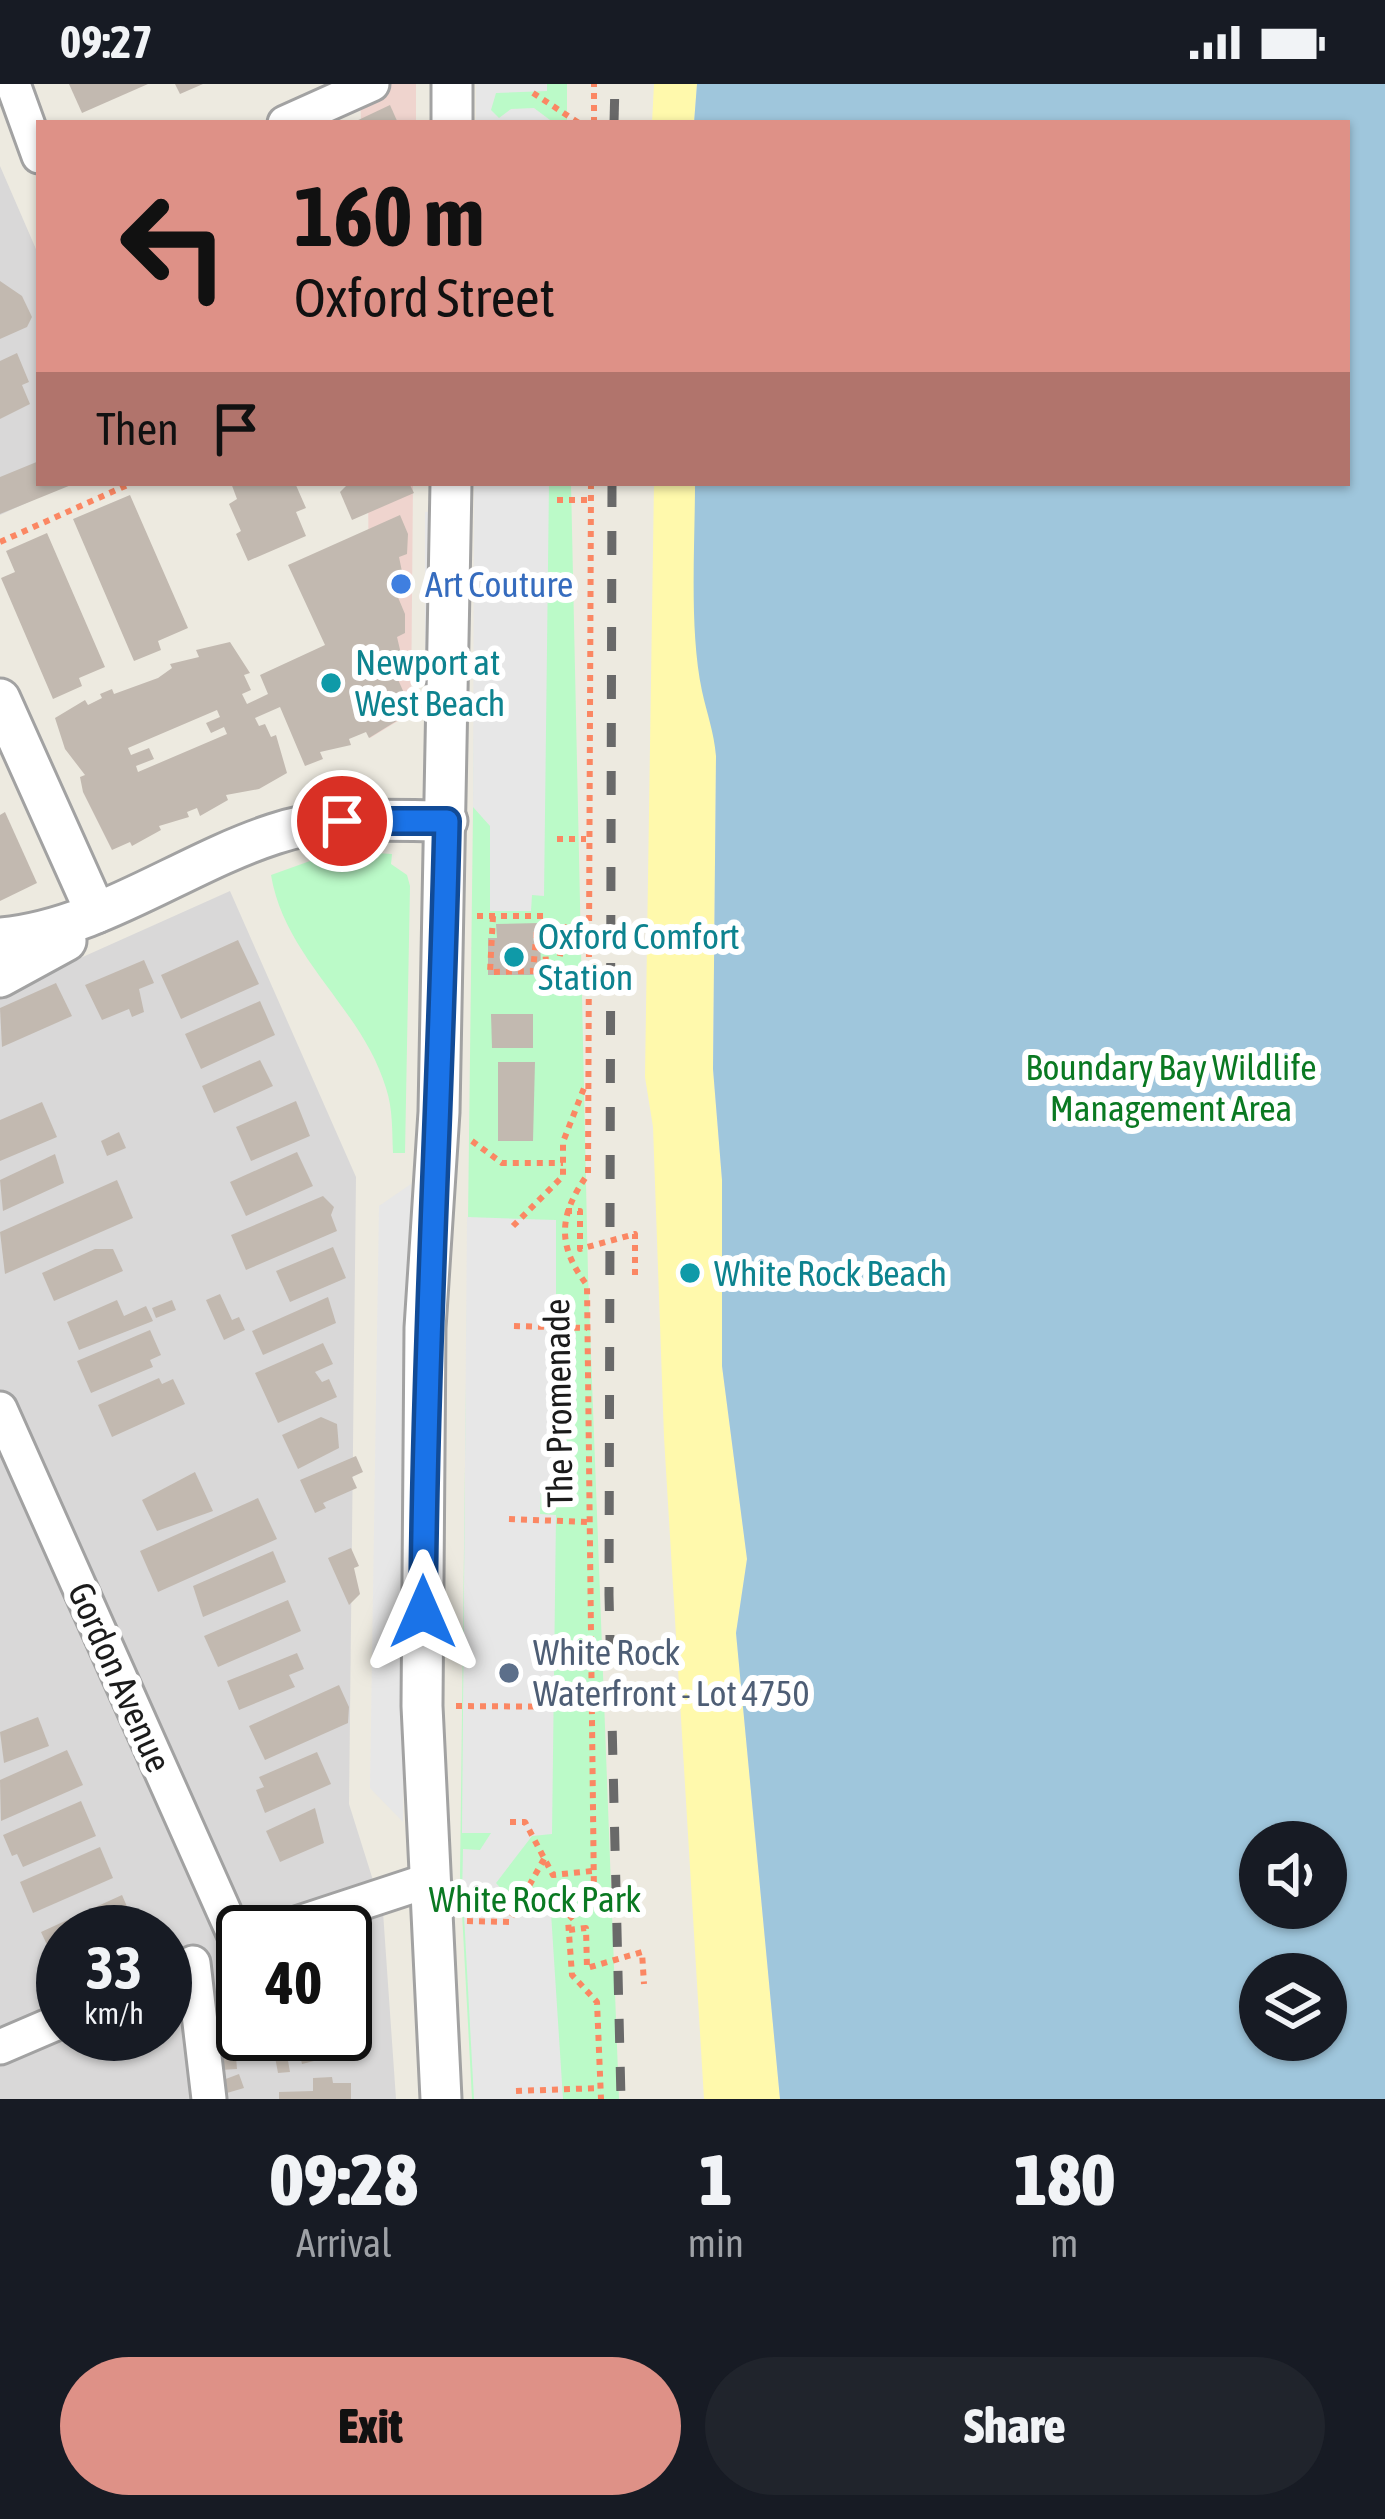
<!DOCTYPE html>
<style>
:root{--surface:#171b24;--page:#20242c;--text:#f1f3f6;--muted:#9ea1a6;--accent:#de9187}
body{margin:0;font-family:"Asap Condensed",sans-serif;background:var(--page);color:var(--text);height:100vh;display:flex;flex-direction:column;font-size:45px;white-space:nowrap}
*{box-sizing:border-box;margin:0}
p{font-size:39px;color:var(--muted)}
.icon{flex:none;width:66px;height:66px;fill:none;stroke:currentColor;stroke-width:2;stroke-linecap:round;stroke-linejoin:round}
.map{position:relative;height:2015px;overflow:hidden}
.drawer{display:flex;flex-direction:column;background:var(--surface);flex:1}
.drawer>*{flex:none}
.top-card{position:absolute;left:36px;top:36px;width:1314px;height:366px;border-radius:0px;box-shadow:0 3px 9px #0004;background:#de9187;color:#111;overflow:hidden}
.fabs{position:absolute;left:1239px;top:1737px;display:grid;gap:24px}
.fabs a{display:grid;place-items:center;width:108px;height:108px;border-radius:50%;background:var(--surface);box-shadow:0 3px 9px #0004;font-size:60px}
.speed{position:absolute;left:36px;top:1821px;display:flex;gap:24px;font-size:60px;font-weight:700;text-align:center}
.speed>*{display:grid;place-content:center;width:156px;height:156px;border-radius:50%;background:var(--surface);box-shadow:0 3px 9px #0004;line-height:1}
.speed small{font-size:30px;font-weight:400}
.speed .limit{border:6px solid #111;border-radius:18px;background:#fff;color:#111}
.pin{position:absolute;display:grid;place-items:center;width:102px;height:102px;color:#fff;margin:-51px;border:6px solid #fff;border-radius:50%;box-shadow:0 3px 12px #0007}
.me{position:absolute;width:132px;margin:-66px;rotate:0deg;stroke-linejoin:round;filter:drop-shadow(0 0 9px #0008)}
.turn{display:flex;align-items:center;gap:42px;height:252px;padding:0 60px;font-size:54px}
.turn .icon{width:156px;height:156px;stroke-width:2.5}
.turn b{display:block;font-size:84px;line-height:102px}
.then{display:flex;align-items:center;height:114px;padding:0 60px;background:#0003;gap:24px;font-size:45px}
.eta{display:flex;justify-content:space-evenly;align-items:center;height:204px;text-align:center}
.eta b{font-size:72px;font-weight:800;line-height:84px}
.primary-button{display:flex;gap:24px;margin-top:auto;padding:24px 60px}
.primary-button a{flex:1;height:138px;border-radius:72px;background:var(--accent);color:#111;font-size:48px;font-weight:800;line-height:138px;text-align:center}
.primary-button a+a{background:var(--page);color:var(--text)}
.status{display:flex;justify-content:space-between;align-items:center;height:84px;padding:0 60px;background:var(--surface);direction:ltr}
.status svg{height:33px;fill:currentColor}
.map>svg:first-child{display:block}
.residential{fill:#d9d8d8;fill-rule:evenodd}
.commercial{fill:#efd4ce}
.sand{fill:#fff9ac}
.park{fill:#bbfac8}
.parking{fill:#e7e7e7}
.water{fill:#9fc6dc;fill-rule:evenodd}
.building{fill:#c2b9b0;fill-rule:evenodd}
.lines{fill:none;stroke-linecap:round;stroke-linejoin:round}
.minor-casing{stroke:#a2a2a2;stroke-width:39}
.tertiary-casing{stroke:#a2a2a2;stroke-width:45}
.path{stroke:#fb8763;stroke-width:6;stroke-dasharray:6 6;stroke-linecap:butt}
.minor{stroke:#fff;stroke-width:33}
.tertiary{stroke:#fff;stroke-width:39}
.rail{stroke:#696969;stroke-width:9;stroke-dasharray:24 24;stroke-linecap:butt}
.route-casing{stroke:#114b97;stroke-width:30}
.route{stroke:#1a73e8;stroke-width:21}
.shop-dot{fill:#3f7fe0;stroke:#fff;stroke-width:4.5}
.culture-dot{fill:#0f9aa8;stroke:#fff;stroke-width:4.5}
.service-dot{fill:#5c6f8a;stroke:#fff;stroke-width:4.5}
.labels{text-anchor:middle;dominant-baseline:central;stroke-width:12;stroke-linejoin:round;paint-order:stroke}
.shop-label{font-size:36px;fill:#366cbe;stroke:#fff;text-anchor:start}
.culture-label{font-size:36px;fill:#0d838f;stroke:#fff;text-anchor:start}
.park-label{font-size:36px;fill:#0a7922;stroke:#fff}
.street-label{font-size:36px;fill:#1b1b1b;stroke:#fff}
.service-label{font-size:36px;fill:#4e5e75;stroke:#fff;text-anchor:start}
</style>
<div class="status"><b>09:27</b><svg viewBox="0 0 49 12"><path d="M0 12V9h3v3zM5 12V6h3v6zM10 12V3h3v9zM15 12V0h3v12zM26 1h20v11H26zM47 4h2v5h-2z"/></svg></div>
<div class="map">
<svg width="1385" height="2015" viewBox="0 0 1385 2015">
<rect width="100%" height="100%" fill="#edeae0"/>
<!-- residential -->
<g class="residential">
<polygon points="0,82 39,172 39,399 70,399 0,431"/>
<path d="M230,807L356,1093L349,1720L383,1828L396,2015H0V910ZM63,1848H165V1950H63ZM243,1848H345V1950H243Z"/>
</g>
<!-- commercial -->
<g class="commercial">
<polygon points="360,0 416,0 416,39 361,39"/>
<polygon points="368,399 413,399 411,629 370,654"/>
</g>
<!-- sand -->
<g class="sand">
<polygon points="654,0 697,0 694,39 652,39"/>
<polygon points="654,399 695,399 702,606 713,639 716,672 713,985 722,1096 722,1282 747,1475 736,1549 780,2015 704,2015 664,1353 653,1043 645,993"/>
</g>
<!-- park -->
<g class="park">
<polygon points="482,0 567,0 567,39 481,39"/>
<polygon points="477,399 571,399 588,1191 619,2015 472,2015 460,1792"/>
<path d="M376,769L392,770L391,780L407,791L410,802L405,1069H393C392,1047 393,1025 386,1004C362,924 285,875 271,791L324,772Z"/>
</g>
<!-- parking -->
<g class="parking">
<polygon points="476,0 547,0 547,7 496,9 491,26 499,34 511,25 534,24 554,39 476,39"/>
<polygon points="474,399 549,399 544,812 532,811 531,827 490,827 490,742 473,723"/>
<polygon points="436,427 436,610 425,609 425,428"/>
<polygon points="411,1100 403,1738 370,1704 379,1122"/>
<polygon points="467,1133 556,1136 556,1405 541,1405 540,1430 556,1431 552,1750 532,1752 496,1799 523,1829 551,1829 563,2015 474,2015 464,1831 494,1830 484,1812 462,1815 463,1765 480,1766 491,1749 462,1749"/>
</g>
<!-- water -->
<path class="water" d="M697,0H1385V2015H780L736,1549L747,1475L722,1282V1096L713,985L716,672C714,648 707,630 702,607C689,545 695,463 695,399H1347V39H694ZM1260,1758H1326V1824H1260ZM1260,1890H1326V1956H1260Z"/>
<!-- building -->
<g class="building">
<polygon points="69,0 148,0 82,29"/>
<polygon points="175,0 203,0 180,10"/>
<polygon points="390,21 398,39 352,39"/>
<polygon points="0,197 22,212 32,233 27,243 0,255"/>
<polygon points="17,269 29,298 22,301 30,320 0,335 0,277"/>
<polygon points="39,377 39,399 76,399 0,430 0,393"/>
<polygon points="231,399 295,399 306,424 296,428 306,452 248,477 236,450 241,447 229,420 237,415"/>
<polygon points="349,399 409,399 414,409 352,436 340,408"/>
<polygon points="130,411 188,544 158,557 161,566 134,577 73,435"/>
<path d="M400,431L408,450L407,470L399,473L406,507L397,511L405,530V549L397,553L405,587L396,591L404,609L395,612L403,633L369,654L366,648L349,655L351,661L320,668L323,675L305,682L280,623L255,634L259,642L265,640L271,653L276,651L287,689L259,705L226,711L228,716L200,732L197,724L187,728L189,733L159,742L161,746L132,762L130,758L112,766L83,708L80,693L85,691L65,665L55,634L85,616L88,621L102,614L100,610L112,605L114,610L158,594L172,584L170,580L199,573L196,566L230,558L250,589L244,591L251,606L242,610L247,620L268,610L260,591L325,561L288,481ZM217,626L220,633L206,639L211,649L224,643L227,650L138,688L136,682L154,675L149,664L131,671L128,664Z"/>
<polygon points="47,449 105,583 79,594 82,602 53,615 1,494 15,488 6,467"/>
<polygon points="5,728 37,799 0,817 0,731"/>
<polygon points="540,839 541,891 488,891 488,854 497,854 496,840"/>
<polygon points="238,856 259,900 181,935 161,891"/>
<polygon points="144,876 154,899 139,905 144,928 132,933 129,925 102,936 85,901"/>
<polygon points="56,899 72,932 2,963 0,924"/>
<polygon points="260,917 275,951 201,985 185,950"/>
<polygon points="491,930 533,930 533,964 492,964"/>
<polygon points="260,976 273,1002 214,1029 202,1002"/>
<polygon points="498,978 535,978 533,1057 498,1057"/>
<polygon points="296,1017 310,1052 251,1077 236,1043"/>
<polygon points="42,1018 57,1053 0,1077 0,1036"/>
<polygon points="119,1048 126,1064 107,1072 101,1057"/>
<polygon points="297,1068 313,1102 246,1132 230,1098"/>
<polygon points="55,1070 64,1099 3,1127 0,1096"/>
<polygon points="117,1096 133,1134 5,1190 0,1148"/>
<polygon points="323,1112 334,1123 331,1131 337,1147 246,1186 231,1151"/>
<polygon points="333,1163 346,1194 290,1218 276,1187"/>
<polygon points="95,1165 113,1165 123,1187 54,1217 42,1189"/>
<polygon points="220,1210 232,1236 239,1233 245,1246 224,1256 206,1216"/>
<polygon points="328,1213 336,1239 263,1271 252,1247"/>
<polygon points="117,1216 124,1232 146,1222 153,1237 79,1266 67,1238"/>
<polygon points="172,1216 176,1226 156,1234 152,1224"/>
<polygon points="150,1246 161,1271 150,1276 153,1283 91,1309 77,1277"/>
<polygon points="323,1259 333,1280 315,1288 322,1298 329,1295 337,1313 278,1339 255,1289"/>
<polygon points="159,1294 162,1300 173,1295 185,1320 112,1353 98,1321"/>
<polygon points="321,1333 337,1340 339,1364 298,1385 282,1351"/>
<polygon points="356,1372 363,1388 352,1393 357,1404 323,1419 326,1424 315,1429 300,1396"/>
<polygon points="195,1388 213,1427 157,1447 142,1416"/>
<rect x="543" y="1412" width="13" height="13"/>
<polygon points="258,1414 277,1455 158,1508 140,1467"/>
<polygon points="351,1464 359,1482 354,1484 360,1510 349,1521 328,1474"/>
<polygon points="273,1467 286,1498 203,1533 193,1502"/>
<polygon points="288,1516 301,1547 218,1583 204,1552"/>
<polygon points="297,1569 304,1585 289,1591 295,1603 239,1626 227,1597"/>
<polygon points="339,1601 349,1623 348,1639 265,1676 249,1642"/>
<polygon points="38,1633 49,1662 4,1679 0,1648"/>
<polygon points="67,1666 83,1701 1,1737 0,1696"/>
<polygon points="317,1668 331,1700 265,1729 256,1706 264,1703 259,1693"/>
<polygon points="81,1717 96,1752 23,1783 17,1770 12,1772 3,1751"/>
<polygon points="315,1724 324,1759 280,1778 266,1747"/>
<polygon points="100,1763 113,1794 33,1829 20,1798"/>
<polygon points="122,1811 135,1841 121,1848 63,1848 63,1874 55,1878 41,1848"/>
<polygon points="358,1910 363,1935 354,1937 357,1947 349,1949 354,1967 302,1980 296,1955 287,1958 285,1950 345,1950 345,1913"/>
<polygon points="234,1950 237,1985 220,1986 218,1951"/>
<polygon points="287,1971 290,1988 278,1989 275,1973"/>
<polygon points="239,1990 244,2004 227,2009 223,1996"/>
<polygon points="332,1993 333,1999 351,1999 351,2015 279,2015 279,2008 313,2007 313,1994"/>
</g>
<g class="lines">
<defs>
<g id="minor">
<polyline points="13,0 39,72"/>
<polyline points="285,39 372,0"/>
<polyline points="0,1325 239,1861"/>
<polyline points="272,1848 430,1796"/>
<polyline points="193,1879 209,2015"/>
<polyline points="0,1963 63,1936"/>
</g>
<g id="tertiary">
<polyline points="452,0 452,39"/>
<polyline points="0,615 96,829"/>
<path d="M0,854C97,846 182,780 274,750C329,731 390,737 447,737"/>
<polyline points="0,893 66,857"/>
<polyline points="441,2015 422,1622 425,1244 439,1028 451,399"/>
</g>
</defs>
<!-- minor casing -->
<use href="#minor" class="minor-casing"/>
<!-- tertiary casing -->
<use href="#tertiary" class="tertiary-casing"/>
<!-- path -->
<g class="path">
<polyline points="533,9 579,39"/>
<polyline points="594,39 594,0"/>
<path d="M591,399L588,1090C559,1130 556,1161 587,1201L594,1812L568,1836L572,1891L597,1918L601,2015"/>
<polyline points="557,416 591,416"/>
<polyline points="0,458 132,399"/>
<polyline points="557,755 586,755"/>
<polyline points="477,832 543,832"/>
<polyline points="493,832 490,888 533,887 537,843 544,843 547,898 554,899 566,843 588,844"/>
<polyline points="472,1057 502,1079 563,1079"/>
<polyline points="566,1127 580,1127 580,1165 635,1150 635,1196"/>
<polyline points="513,1142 563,1092 563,1058 586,999"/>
<polyline points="514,1242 587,1244"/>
<polyline points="509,1435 587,1438"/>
<polyline points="456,1622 587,1623"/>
<polyline points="510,1738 525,1738 553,1791 592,1787"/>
<polyline points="467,1837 509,1838 544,1775"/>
<polyline points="569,1846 586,1844 587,1884 642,1868 644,1900"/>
<polyline points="516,2007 600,2004"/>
</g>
<!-- minor -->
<use href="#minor" class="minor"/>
<!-- tertiary -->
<use href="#tertiary" class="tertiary"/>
<!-- rail -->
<g class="rail">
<polyline points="614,39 615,0"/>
<polyline points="612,399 609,1511 621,2015"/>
</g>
</g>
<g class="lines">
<defs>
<path id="route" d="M342,737H447C441,1001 425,1263 423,1528"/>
</defs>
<!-- route casing -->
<use href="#route" class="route-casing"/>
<!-- route -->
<use href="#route" class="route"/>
</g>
<!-- markers -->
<circle class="shop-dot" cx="401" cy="500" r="12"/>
<g class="culture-dot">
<circle cx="331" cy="599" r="12"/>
<circle cx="514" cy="873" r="12"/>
<circle cx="690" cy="1189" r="12"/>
</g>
<circle class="service-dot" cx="509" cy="1589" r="12"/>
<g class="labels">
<!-- shop labels -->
<g class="shop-label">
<text x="425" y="500">Art Couture</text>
</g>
<!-- culture labels -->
<g class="culture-label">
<text x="355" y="578">Newport at<tspan x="355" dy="41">West Beach</tspan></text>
<text x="538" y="852">Oxford Comfort<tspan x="538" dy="41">Station</tspan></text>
<text x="714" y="1189">White Rock Beach</text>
</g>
<!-- park labels -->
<g class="park-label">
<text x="1171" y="983">Boundary Bay Wildlife<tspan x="1171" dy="41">Management Area</tspan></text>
<text x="535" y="1815">White Rock Park</text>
</g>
<!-- street labels -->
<g class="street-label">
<text transform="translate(558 1319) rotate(-91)">The Promenade</text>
<text transform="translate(120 1593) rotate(66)">Gordon Avenue</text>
</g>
<!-- service labels -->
<g class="service-label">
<text x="533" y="1568">White Rock<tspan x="533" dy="41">Waterfront - Lot 4750</tspan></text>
</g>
</g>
</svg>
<div class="fabs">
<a><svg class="icon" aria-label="sound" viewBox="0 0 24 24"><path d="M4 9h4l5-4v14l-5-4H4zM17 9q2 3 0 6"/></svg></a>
<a><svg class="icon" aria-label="layers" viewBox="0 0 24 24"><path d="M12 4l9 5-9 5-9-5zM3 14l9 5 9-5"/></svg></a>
</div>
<div class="speed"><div>33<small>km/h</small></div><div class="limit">40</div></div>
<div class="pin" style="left:342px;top:737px;background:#d93025"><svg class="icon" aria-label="arrive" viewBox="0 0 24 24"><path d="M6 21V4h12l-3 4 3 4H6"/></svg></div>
<svg class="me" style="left:423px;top:1528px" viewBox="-20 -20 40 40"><path d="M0-17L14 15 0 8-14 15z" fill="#1a73e8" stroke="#fff" stroke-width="4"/></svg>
<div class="top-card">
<div class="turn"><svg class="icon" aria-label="left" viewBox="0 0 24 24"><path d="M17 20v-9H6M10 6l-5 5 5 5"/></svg><div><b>160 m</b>Oxford Street</div></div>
<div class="then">Then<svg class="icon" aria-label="arrive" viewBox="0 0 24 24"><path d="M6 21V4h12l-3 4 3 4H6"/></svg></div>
</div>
</div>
<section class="drawer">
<div class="eta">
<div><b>09:28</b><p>Arrival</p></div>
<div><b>1</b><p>min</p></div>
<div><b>180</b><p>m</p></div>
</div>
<div class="primary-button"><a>Exit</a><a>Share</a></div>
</section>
